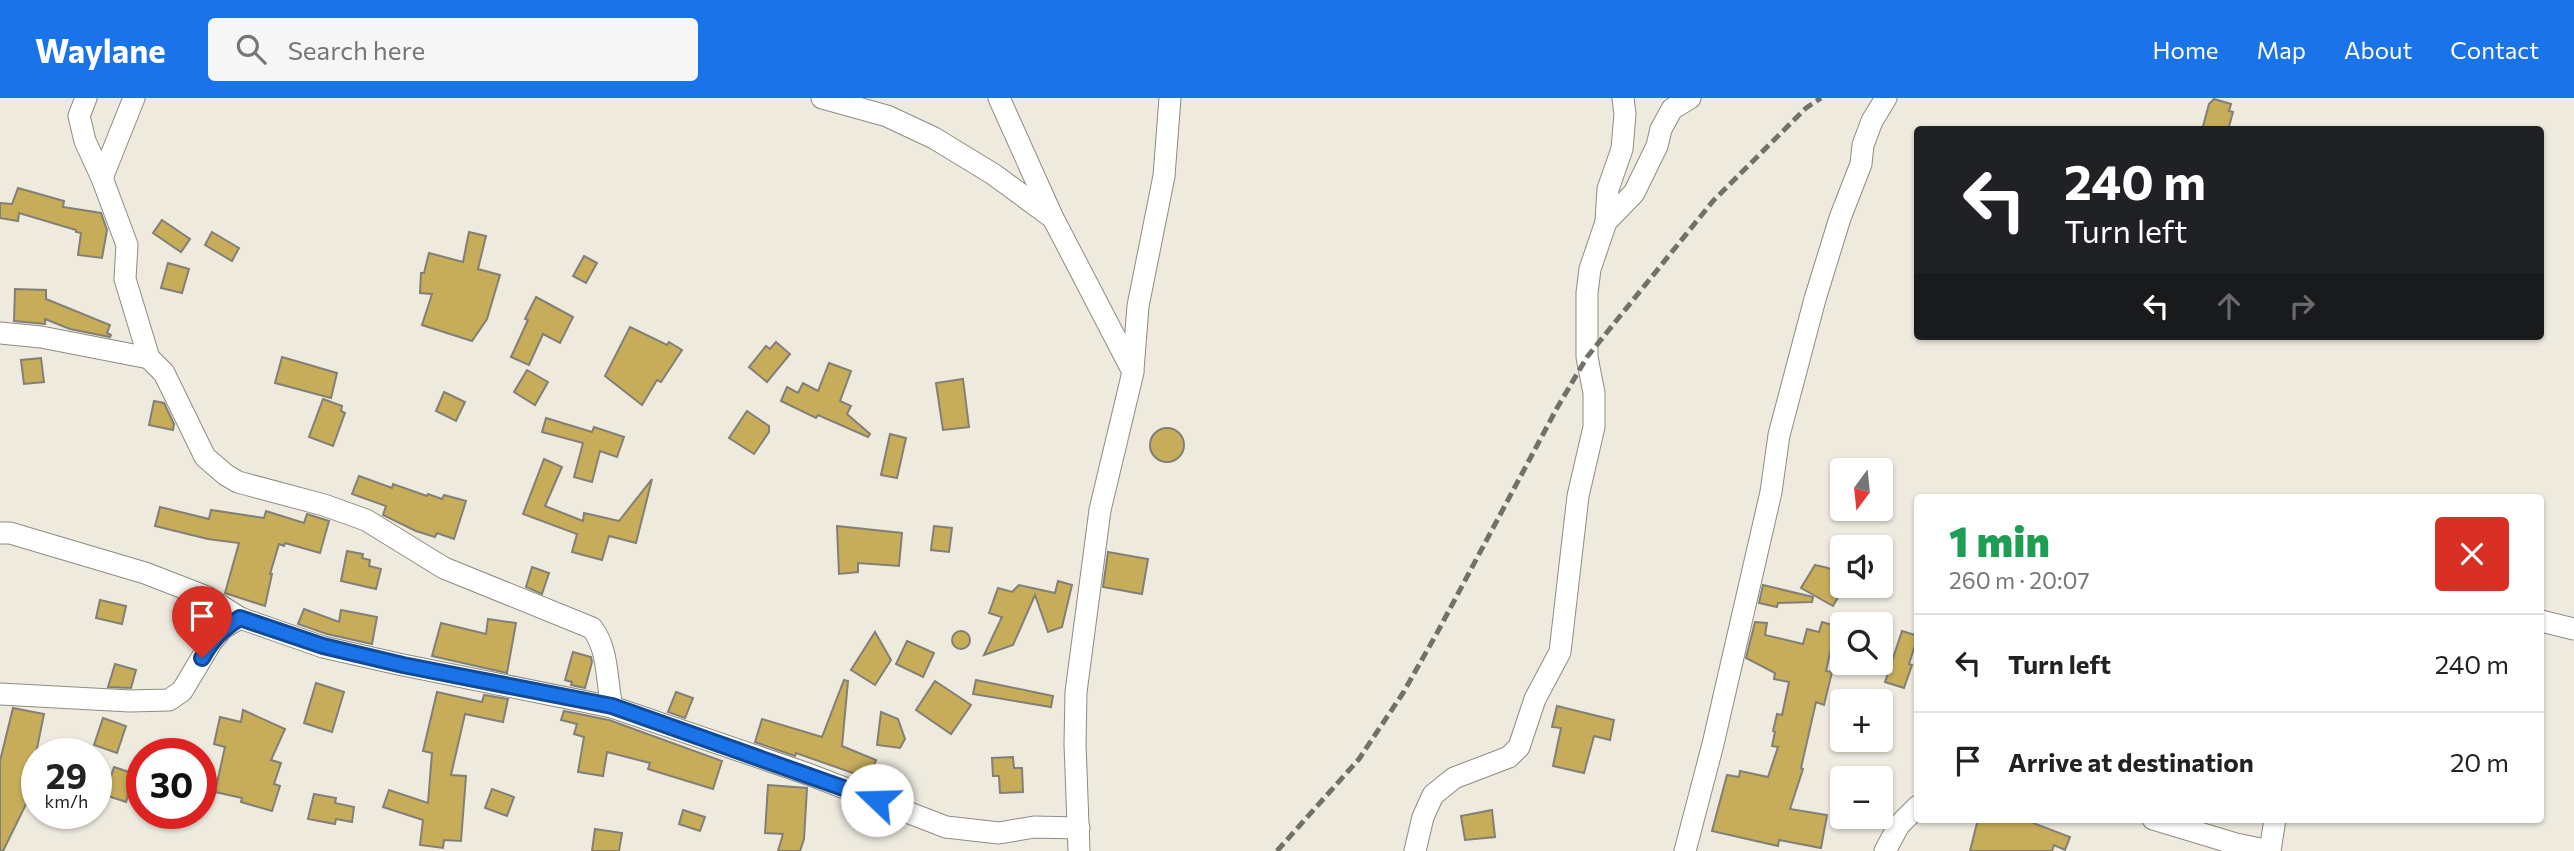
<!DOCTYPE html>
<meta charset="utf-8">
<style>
:root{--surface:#fff;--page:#f6f6f6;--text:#222;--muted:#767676;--line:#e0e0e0;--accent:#1a73e8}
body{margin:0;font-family:Commissioner,sans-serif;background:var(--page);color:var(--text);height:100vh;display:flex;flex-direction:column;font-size:26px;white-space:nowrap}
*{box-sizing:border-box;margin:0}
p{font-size:23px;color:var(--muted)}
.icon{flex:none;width:38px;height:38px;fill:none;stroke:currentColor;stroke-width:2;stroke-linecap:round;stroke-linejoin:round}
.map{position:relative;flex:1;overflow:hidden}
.details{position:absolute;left:1914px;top:396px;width:630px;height:329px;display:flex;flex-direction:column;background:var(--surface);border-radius:7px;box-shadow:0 2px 5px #0004}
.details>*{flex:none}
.banner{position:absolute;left:1914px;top:28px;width:630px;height:214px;border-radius:7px;box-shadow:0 2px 5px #0004;background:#202124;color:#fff;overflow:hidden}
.needle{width:46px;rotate:195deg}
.tools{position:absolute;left:1830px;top:360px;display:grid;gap:14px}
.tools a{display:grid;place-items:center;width:63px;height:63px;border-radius:7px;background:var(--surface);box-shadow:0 2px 5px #0004;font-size:35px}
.speed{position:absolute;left:21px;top:640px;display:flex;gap:14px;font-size:35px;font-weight:700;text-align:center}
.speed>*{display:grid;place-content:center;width:91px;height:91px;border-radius:50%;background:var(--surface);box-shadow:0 2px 5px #0004;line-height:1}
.speed small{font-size:18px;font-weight:400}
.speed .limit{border:10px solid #d22;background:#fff;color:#111}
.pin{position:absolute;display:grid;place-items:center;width:60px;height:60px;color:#fff;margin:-72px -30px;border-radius:50% 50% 50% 0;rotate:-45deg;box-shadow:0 0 7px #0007}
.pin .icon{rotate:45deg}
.me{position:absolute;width:77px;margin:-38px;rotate:291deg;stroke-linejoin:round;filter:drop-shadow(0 0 5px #0008)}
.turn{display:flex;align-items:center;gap:24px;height:147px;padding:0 35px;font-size:32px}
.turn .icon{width:91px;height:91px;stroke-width:2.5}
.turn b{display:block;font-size:49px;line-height:60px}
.lanes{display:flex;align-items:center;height:66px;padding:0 35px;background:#0003;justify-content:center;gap:35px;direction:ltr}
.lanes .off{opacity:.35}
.round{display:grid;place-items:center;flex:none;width:74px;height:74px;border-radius:7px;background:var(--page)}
.headline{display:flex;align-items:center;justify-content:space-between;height:119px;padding:0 35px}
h1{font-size:42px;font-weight:800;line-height:52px;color:#1e9e55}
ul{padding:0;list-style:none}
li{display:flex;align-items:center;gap:21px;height:98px;padding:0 35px;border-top:2px solid var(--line)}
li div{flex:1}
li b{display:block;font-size:26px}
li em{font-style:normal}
header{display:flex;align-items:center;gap:42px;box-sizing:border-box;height:98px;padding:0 35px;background:var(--accent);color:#fff}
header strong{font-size:33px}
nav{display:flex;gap:38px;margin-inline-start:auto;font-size:24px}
.search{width:490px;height:63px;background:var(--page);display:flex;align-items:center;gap:18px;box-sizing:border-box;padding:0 24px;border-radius:7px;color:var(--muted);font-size:26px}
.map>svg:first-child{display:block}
.building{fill:#c7ad5a;stroke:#837f75;stroke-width:2}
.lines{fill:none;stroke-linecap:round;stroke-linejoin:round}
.street-casing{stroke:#8f8b81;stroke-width:23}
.street{stroke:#fff;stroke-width:21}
.rail{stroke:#727068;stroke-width:5;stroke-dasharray:10 5;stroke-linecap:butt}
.route-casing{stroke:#114b97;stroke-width:18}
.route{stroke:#1a73e8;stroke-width:12}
</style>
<header>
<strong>Waylane</strong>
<div class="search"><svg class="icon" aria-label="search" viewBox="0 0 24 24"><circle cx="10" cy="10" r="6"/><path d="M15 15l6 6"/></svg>Search here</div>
<nav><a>Home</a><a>Map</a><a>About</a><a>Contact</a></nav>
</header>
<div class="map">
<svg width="2574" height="753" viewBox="0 0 2574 753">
<rect width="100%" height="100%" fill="#eeeade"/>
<!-- building -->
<g class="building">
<polygon points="2214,1 2231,6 2229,13 2233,14 2228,32 2202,32 2209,6"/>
<polygon points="18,90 64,103 63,109 101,115 107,132 102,160 78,157 81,135 76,134 76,132 19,115 18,123 0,120 0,105 12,106"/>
<polygon points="162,122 190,141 181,154 153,135"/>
<polygon points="212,134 239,150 232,163 205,147"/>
<polygon points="469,134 486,138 478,171 500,177 487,221 472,243 422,227 432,196 420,195 421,175 424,175 429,155 463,164"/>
<polygon points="584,158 597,165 586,185 573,178"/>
<polygon points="168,165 189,171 182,195 161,190"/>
<polygon points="15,191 46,192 46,201 110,227 107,235 111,237 110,239 70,231 45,221 45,226 14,223"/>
<polygon points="536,199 573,219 560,245 543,236 529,267 511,259 528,222 525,221"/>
<polygon points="630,229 667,247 669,244 682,252 661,284 657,282 642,307 605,278"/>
<polygon points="776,244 790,256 767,284 749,269 766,248 770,251"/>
<polygon points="282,259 337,275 331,300 275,285"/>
<polygon points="41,260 44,284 24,286 21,262"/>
<polygon points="829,265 851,273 840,303 851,308 847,316 870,336 868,339 818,317 816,320 781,303 787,289 798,295 803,285 818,293"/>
<polygon points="527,272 548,284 535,307 514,294"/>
<polygon points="963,281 969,329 943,332 936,285"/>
<polygon points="444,294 465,304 456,323 436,313"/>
<polygon points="323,301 342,308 341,313 345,315 333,348 309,339"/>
<polygon points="154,303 164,305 174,326 173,332 149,327"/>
<polygon points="747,313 769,328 769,334 754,356 729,340"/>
<polygon points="546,320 592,334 594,329 624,339 617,359 600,353 592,384 574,379 583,345 542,334"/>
<circle cx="1167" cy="347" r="17"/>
<polygon points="890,336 906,340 897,380 881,377"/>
<polygon points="544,361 562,369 545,408 583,423 584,415 619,423 652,381 636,445 609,438 602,462 572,454 577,436 523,416"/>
<polygon points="359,378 392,390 393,386 427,398 428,396 442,401 444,397 466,403 454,441 437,435 435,439 416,433 383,417 386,408 352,396"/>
<polygon points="160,409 209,421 211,412 264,420 266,413 304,425 307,416 329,423 320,455 285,445 284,448 279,446 270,476 272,476 265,508 225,495 239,445 208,441 155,428"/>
<polygon points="837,428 902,435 899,468 858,465 858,474 839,476"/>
<polygon points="934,428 952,430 949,454 931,452"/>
<polygon points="347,453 363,456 362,460 370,462 369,468 381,471 376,491 341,483"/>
<polygon points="1108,454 1148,461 1142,496 1103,489"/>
<polygon points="1815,467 1828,470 1843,479 1843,491 1833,508 1801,490"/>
<polygon points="532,469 549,475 542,496 526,489"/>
<polygon points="1058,483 1072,487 1062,529 1048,534 1035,497 1013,547 984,557 1002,519 989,515 998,490 1012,494 1019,487 1055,495"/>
<polygon points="1763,487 1813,499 1812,504 1778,505 1777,509 1759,505"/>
<polygon points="100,502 126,508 122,526 96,520"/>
<polygon points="179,502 201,511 206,514 205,519 178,516"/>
<polygon points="304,511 339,524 341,512 377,519 372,546 327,536 298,526"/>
<polygon points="488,521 516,525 507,575 432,558 441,525 486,536"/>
<polygon points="1755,524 1767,525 1765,537 1803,546 1807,531 1819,534 1822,524 1836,528 1826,573 1832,574 1824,607 1816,604 1801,670 1803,671 1790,711 1827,717 1821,750 1779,742 1778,748 1712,733 1727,677 1739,679 1740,673 1768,679 1778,649 1772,648 1775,634 1773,633 1777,616 1782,617 1789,584 1774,581 1775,575 1746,560"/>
<circle cx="961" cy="542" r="9"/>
<polygon points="1902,533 1918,538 1909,566 1912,567 1904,590 1885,584"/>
<polygon points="875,534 891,562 875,587 851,572"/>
<polygon points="907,543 934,555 923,579 896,566"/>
<polygon points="573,554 591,559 592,564 585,590 571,587 572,584 565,582"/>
<polygon points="115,566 136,572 131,590 108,589"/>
<polygon points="844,582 848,583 842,648 876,662 870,681 796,655 795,658 755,644 762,621 822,639"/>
<polygon points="976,582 1053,598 1051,609 973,596"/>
<polygon points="935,583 971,607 951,636 916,612"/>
<polygon points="316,585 344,594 332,634 304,625"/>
<polygon points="437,594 482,604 484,597 508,601 503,624 465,616 451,677 466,678 461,743 444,742 443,750 420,747 423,722 383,709 389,692 428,705 432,655 423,653"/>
<polygon points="676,594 693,600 685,620 668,614"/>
<polygon points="1557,608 1614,622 1610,642 1594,638 1584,675 1553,668 1561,630 1552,629"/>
<polygon points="13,610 44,616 34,665 29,663 22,689 32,694 3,753 0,753 0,663"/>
<polygon points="243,612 285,631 271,662 281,665 274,686 280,688 272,713 241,704 242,700 215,694 225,649 214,646 220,619 241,624"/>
<polygon points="564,613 609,622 722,663 713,691 648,671 650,665 607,654 603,678 578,674 584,639 574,636 577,626 561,622"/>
<polygon points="881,614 898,621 905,641 900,650 877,647"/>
<polygon points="103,620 126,628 117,655 94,647"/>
<polygon points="1013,659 1014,670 1022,670 1023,694 1000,695 999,678 993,678 992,660"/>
<polygon points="114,669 135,676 126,704 105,697"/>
<polygon points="768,687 807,690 804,741 800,753 778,753 783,736 765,735"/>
<polygon points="492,691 514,699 507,718 485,710"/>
<polygon points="314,696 336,700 335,705 354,709 352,724 336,721 335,726 308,721"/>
<polygon points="683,712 705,719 700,733 679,726"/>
<polygon points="865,712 879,717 875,735 860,731"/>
<polygon points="1492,712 1495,739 1465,742 1461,718"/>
<polygon points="1978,721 2023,721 2070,739 2065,752 2054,747 2052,753 1970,753"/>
<polygon points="595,731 622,735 619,753 592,753"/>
</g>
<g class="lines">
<defs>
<g id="street">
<path d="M86,0L79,18L85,43L102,80L127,147L125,181L149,260L164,275L205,359L226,377L238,384L324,407L366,422L444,470L592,530C609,552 606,582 612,609"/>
<polyline points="822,0 887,18 934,40 993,76 1053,120 1133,274 1100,412 1076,594 1075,646 1079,753"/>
<polyline points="999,0 1052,118"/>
<polyline points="102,80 134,0"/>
<polyline points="1606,124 1634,95 1657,48 1661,31 1672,11 1690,0"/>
<polyline points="0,235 41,239 149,260"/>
<polyline points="1133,272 1138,208 1164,78 1170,0"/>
<polyline points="0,435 10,435 145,475 207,499 240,520 323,549 403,567 612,609 808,676 946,729 999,735 1034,729 1079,730"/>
<polyline points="2541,523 2574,531"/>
<polyline points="0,596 130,603 169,602 182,593 212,543 223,530 240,520"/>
<polyline points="2153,721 2236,746 2270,753"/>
<polyline points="1415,753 1423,719 1433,697 1454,680 1509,659 1519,649 1535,601 1560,554 1578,398 1594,329 1594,295 1587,259 1587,195 1590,171 1606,124 1608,91 1622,51 1625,16 1623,0"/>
<polyline points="1685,753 1713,646 1771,394 1779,337 1815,201 1840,120 1861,66 1863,47 1872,23 1886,0"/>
<polyline points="1885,753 1899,727 1918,708"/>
<polyline points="2270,753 2275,721"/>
</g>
</defs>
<!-- street casing -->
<use href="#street" class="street-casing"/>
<!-- street -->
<use href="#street" class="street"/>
<!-- rail -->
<polyline class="rail" points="1277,753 1359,661 1403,595 1437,535 1557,310 1587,259 1713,103 1806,10 1821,0"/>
</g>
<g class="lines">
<defs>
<path id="route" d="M202,560C212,542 222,531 240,520L323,548L403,567L612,608L877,702"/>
</defs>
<!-- route casing -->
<use href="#route" class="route-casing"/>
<!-- route -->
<use href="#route" class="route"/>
</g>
</svg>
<div class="tools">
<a><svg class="needle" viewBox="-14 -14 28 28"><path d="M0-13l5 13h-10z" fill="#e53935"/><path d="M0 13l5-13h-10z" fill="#767676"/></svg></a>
<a><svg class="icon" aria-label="sound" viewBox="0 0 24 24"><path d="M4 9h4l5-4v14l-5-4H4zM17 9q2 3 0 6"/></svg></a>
<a><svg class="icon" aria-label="search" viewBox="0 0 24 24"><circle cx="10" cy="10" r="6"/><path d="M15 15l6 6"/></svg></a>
<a>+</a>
<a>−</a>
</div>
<div class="speed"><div>29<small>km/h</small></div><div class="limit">30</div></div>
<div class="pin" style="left:202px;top:560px;background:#d93025"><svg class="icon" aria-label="arrive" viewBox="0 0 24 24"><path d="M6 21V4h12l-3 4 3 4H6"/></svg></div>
<svg class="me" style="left:877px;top:702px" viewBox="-20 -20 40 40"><circle r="19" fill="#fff"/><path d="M0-13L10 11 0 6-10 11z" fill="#1a73e8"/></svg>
<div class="banner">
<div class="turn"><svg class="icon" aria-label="left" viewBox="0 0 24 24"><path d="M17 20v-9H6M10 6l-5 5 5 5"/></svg><div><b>240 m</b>Turn left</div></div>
<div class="lanes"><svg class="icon" aria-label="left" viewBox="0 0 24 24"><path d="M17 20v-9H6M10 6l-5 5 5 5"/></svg><svg class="icon off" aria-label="ahead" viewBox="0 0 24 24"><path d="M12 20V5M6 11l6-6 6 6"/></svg><svg class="icon off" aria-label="right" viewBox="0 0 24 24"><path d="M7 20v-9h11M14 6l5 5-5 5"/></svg></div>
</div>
<section class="details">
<div class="headline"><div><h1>1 min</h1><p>260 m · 20:07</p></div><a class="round" style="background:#d93025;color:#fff"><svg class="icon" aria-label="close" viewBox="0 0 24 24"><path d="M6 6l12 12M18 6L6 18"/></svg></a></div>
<ul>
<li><svg class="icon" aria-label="left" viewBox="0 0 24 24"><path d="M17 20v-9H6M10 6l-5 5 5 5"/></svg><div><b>Turn left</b></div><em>240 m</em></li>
<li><svg class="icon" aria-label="arrive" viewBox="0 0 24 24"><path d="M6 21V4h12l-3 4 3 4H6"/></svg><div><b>Arrive at destination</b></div><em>20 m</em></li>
</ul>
</section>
</div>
